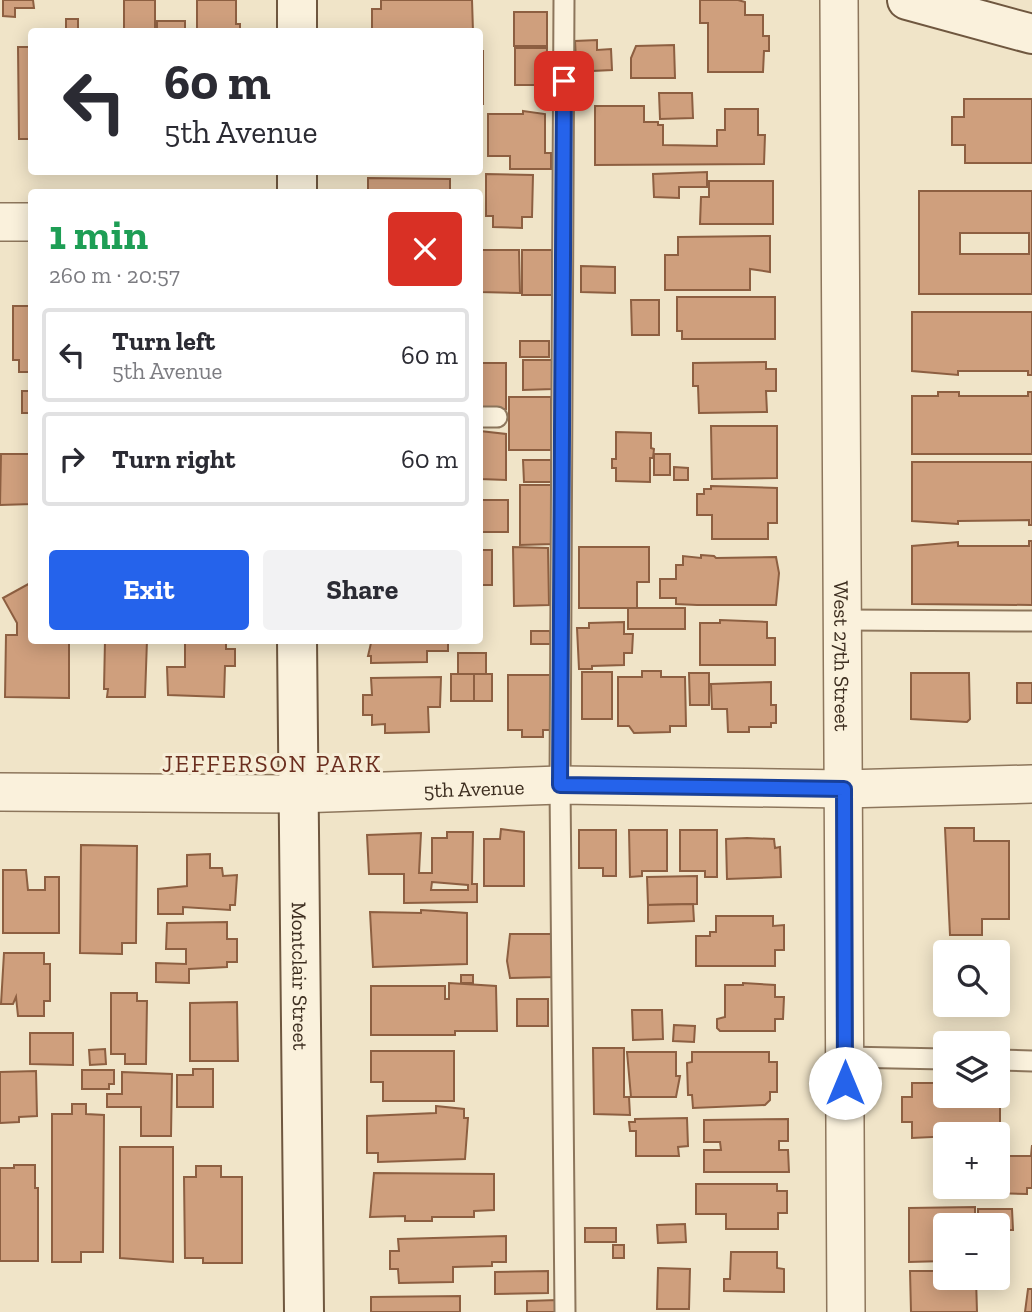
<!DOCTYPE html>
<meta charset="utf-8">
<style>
:root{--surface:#fff;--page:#f2f2f3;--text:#2b2b33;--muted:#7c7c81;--line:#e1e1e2;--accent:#2563eb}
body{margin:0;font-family:"Zilla Slab",serif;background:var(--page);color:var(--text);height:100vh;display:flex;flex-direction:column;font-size:26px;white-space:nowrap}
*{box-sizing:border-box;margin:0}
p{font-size:23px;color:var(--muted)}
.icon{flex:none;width:38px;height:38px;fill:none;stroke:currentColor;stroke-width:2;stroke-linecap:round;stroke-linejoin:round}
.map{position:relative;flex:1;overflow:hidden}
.panel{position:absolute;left:28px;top:189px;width:455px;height:455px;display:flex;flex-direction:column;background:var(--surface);border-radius:7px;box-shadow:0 4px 18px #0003}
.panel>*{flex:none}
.guide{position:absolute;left:28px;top:28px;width:455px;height:147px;border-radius:7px;box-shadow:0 4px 18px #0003;background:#fff;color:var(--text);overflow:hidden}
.buttons{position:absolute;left:933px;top:940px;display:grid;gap:14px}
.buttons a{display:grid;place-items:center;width:77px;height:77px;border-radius:7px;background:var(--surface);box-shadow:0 4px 18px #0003;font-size:35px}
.pin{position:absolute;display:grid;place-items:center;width:60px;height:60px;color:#fff;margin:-30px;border-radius:14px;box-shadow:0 4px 10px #0006}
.me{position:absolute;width:77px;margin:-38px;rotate:0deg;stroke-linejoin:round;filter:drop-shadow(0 0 5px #0008)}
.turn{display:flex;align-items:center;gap:24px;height:147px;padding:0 21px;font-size:32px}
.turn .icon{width:91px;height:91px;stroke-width:2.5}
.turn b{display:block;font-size:49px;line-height:60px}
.round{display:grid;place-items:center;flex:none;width:74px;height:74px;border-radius:7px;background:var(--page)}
.headline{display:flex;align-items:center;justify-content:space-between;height:119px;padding:0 21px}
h1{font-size:42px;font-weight:800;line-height:52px;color:#1e9e55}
.button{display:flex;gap:14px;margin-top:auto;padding:14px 21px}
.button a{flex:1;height:80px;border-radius:7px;background:var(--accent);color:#fff;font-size:28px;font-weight:800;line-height:80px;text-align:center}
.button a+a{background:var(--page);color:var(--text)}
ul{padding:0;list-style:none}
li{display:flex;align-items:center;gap:21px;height:94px;margin:0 14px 10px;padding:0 7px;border:4px solid var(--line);border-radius:7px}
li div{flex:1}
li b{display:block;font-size:26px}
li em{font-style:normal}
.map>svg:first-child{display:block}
.building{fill:#cf9f7d;stroke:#8d5f41;stroke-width:2;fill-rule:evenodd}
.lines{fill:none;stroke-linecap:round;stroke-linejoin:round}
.lane-casing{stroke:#8d765c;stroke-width:23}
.street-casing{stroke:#8d765c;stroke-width:40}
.secondary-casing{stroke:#6f573f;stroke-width:42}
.lane{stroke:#faf1dc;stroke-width:19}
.street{stroke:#faf1dc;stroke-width:37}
.secondary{stroke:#faf1dc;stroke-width:38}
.route-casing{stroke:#184099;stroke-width:18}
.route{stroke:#2563eb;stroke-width:12}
.labels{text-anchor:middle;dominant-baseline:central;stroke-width:6;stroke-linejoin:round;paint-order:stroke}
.street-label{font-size:21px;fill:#3d2e20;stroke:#f7eed8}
.quarter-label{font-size:24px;letter-spacing:2px;fill:#6b2e1e;stroke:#f7eed8}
</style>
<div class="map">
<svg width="1032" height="1312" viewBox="0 0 1032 1312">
<rect width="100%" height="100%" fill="#f0e4c8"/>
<!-- building -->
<g class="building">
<polygon points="3,0 33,0 34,8 15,8 15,17 3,16"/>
<rect x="124" y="0" width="31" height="32"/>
<polygon points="197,0 236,0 236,24 240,24 240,32 197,32"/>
<polygon points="381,0 472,0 473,32 372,32 372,9 381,9"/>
<polygon points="700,0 738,0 745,2 745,15 763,15 763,36 769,36 769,51 764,51 763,72 708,72 708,23 700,23"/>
<rect x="514" y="12" width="33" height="34"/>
<rect x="66" y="19" width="12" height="13"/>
<rect x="157" y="21" width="28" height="11"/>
<polygon points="597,40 597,50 611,49 612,70 592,71 592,77 577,78 575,41"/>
<polygon points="674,45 675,78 631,78 631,58 636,46"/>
<polygon points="18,47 32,47 31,139 19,139"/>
<polygon points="515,48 547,48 546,85 515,85"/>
<rect x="480" y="51" width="3" height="53"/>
<polygon points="659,93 692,93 693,118 660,119"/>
<polygon points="964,99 1032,99 1032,163 965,163 965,145 952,145 952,117 964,117"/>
<polygon points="595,106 644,106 644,122 658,122 658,125 663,125 663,145 717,146 717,130 725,130 725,109 758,109 758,135 765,135 764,164 595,165"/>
<polygon points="523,111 545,114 545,153 551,153 551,169 510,169 510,156 488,156 488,114 523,114"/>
<polygon points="707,172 707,187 679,187 679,198 654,197 653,174"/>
<polygon points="486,174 533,175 532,217 522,217 522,228 493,227 493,216 486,216"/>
<polygon points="368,178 450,179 450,192 368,192"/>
<polygon points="709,181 773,181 773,224 700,224 701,197 709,197"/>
<path d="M919,191H1032V294H919ZM960,233H1029V254H960Z"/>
<polygon points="770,236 770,272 750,269 750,290 665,290 665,255 678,255 678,237"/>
<polygon points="480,250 519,250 520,293 480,292"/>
<rect x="522" y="250" width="30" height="45"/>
<polygon points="581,266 615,267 615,293 581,292"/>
<polygon points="677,297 775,297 775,339 682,339 682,331 677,331"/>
<polygon points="631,300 659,300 659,335 632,335"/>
<polygon points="13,306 32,306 32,372 19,372 19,360 13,360"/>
<polygon points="912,312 1032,312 1032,375 1028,375 1028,371 958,371 958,375 912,371"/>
<rect x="520" y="341" width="29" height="16"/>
<polygon points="523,360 552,360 553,389 523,390"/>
<polygon points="766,362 766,369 776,369 776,391 766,391 767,412 699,413 698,386 693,386 693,363"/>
<polygon points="480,363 506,363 506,409 480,411"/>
<polygon points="22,391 32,391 32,447 31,413 22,413"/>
<polygon points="938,392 959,392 959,396 1028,396 1028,392 1032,392 1032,454 912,454 912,396 938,396"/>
<rect x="509" y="397" width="42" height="53"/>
<polygon points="711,426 777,426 777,478 712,479"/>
<polygon points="480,431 506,434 506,480 480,479"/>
<polygon points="616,432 651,433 651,448 654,449 653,458 650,458 650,482 616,481 616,468 612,468 612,459 616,459"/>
<polygon points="1,454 32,454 32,504 0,505"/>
<rect x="654" y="454" width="16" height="21"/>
<polygon points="523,460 551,460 551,482 524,482"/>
<polygon points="912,462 1032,462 1032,525 1029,525 1029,520 958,521 958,524 912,521"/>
<polygon points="674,467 688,468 688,480 674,480"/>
<polygon points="520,485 552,485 553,544 520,545"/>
<polygon points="711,486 777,488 777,523 768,523 768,539 712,539 712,515 697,515 697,494 704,494 704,489 711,489"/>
<rect x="480" y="500" width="28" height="32"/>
<polygon points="1029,541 1032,541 1032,605 912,604 912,546 958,542 958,546 1029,546"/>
<polygon points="513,547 548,548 549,605 514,606"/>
<polygon points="579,547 649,547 649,582 637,582 637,608 579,608"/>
<rect x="480" y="550" width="12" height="35"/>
<polygon points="701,555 714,556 716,558 776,557 779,573 776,605 697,605 676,604 676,598 660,598 660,579 676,579 676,565 683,565 683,556 701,558"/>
<polygon points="32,582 32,640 69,640 69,698 5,697 6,635 17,635 17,623 3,598"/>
<rect x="628" y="608" width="57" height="21"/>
<polygon points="720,620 767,622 767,638 775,638 775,665 700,665 700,623 720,623"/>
<polygon points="624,622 624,634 633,634 632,653 624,653 624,665 592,666 592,669 579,669 577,628 589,628 589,623"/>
<polygon points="531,631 550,631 551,644 531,644"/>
<polygon points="105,640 147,640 145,697 107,697 108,689 104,689"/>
<polygon points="185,640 226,640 226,649 235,649 235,666 225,666 224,697 168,695 167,667 185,667"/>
<polygon points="363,640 448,640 448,651 427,651 427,662 371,663 371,656 368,656 371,643"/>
<rect x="458" y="653" width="28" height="21"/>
<polygon points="642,671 661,671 661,677 685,677 686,726 670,726 670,732 634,733 629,726 618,726 618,677 642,677"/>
<rect x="582" y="672" width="30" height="47"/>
<polygon points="689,673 709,673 709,705 690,705"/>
<polygon points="911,673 969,673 970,719 967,722 911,719"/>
<rect x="451" y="674" width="23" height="27"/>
<rect x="474" y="674" width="18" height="27"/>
<polygon points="508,675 553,675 552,730 543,730 543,737 522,737 522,730 508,730"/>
<polygon points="441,677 440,707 428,707 429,732 385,733 385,724 372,725 372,715 363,715 363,695 372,695 371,678"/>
<polygon points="771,682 771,705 776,705 776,723 771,723 771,727 749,727 749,732 728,732 727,709 712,709 711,684"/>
<rect x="1017" y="683" width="15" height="20"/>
<polygon points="945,828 974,828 974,841 1009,841 1009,919 982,919 982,935 950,935"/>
<polygon points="501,829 524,832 524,886 484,886 484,839 500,839"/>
<polygon points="579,830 616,830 616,876 603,876 603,868 579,868"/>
<polygon points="629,830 667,830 667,871 642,871 642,876 630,877"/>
<polygon points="680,830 717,830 717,877 705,877 705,871 680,871"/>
<path d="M447,832H473L472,884H477V902L404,903V874H369L367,835L421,833L419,873H432V838H447ZM432,882L468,885V890H431Z"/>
<polygon points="747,838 774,839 775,848 780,847 781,877 727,879 726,839"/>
<polygon points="81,845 137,846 136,943 122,943 122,954 80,953"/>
<polygon points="210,854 210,868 222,868 223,876 237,875 235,905 230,905 230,910 183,907 183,914 158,914 158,889 187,886 187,855"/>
<polygon points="3,870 26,870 28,890 45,890 45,877 59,877 59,933 3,933"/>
<polygon points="697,876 697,904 648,905 647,877"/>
<polygon points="693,904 694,921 648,923 648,905"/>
<polygon points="421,910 467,913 467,964 373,967 370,912 421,913"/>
<polygon points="716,916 773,916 773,926 784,925 784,950 775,950 775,966 696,966 696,936 710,936 710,932 716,932"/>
<polygon points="227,922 227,939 237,939 237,962 227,962 227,967 189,969 189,983 156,982 156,963 186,964 186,949 166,949 167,923"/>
<polygon points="510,934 555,934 556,977 510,978 507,961"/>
<polygon points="4,953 44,953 44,964 50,964 50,1001 44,1001 44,1016 18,1016 16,997 13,1004 1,1004"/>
<rect x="461" y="975" width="12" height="8"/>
<polygon points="449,983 496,986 497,1031 455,1031 455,1035 371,1035 371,986 445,986 445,999 449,999"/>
<polygon points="743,983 775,985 775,997 784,997 783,1019 775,1019 775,1031 720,1031 717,1028 717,1019 725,1017 725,985 743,985"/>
<polygon points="111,993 137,993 137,1001 147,1001 146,1064 125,1064 125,1054 111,1054"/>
<rect x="517" y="999" width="31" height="27"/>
<polygon points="237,1002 238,1061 190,1061 190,1003"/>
<polygon points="632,1010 662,1010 663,1039 633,1040"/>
<polygon points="674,1025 695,1026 694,1042 673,1041"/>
<polygon points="30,1033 73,1033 73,1065 30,1064"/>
<polygon points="593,1048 624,1048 624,1097 629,1097 630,1115 594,1114"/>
<polygon points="105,1049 106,1064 90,1065 89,1050"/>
<polygon points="371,1051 454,1051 454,1101 383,1101 383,1082 371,1082"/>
<polygon points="627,1052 676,1052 676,1076 680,1076 676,1097 631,1097"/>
<polygon points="692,1052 769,1052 769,1062 777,1062 777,1092 770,1092 770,1100 765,1105 693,1108 692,1095 688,1095 687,1063 692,1062"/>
<polygon points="193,1069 213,1069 213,1107 177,1107 177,1075 193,1075"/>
<polygon points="82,1070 114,1070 114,1084 109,1084 109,1089 82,1089"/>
<polygon points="36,1071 37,1116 19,1117 19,1122 0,1123 0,1072"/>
<polygon points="122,1072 172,1074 171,1136 141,1136 141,1107 107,1107 107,1094 122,1094"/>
<polygon points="912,1083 945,1083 945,1096 998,1096 1000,1093 1000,1127 995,1127 995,1134 912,1138 912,1122 902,1122 902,1097 912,1097"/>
<polygon points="72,1104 86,1104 86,1114 104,1115 103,1252 81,1252 81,1262 52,1262 52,1114 72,1114"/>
<polygon points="436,1106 464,1109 464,1118 468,1118 465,1159 378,1162 378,1153 367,1153 367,1116 436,1113"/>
<polygon points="687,1118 688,1146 678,1147 679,1156 636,1156 636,1131 630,1131 629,1122 635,1122 635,1119"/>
<polygon points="788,1119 788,1141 779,1141 779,1150 788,1150 789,1172 704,1172 704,1150 721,1150 720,1142 704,1142 704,1120"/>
<polygon points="1032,1145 1032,1188 1027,1188 1027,1194 956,1192 956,1186 998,1186 998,1156 1031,1156"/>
<polygon points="120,1147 173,1147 173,1262 120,1258"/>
<polygon points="14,1165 35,1165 35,1188 38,1188 38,1261 0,1261 0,1168 14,1168"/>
<polygon points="196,1166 221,1166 221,1177 242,1177 242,1263 203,1263 203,1258 185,1258 184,1177 196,1177"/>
<polygon points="374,1173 494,1174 494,1210 474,1211 474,1217 432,1217 432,1221 405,1221 405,1216 370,1217"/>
<polygon points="696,1184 777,1184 777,1191 787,1191 787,1213 778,1213 778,1229 726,1229 726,1214 696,1214"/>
<polygon points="975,1207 975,1225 945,1225 945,1261 909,1262 909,1208"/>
<polygon points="978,1209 1012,1209 1013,1230 998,1230 998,1225 978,1225"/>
<polygon points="685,1224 686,1242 658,1243 657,1225"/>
<rect x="585" y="1228" width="31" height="14"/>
<polygon points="506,1236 506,1262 492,1262 492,1266 453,1267 453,1282 399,1283 398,1269 390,1269 390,1251 399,1251 398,1239"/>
<rect x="613" y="1245" width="11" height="13"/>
<polygon points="731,1252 777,1252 777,1268 784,1269 784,1292 724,1291 724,1279 730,1279"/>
<polygon points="658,1268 690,1269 689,1309 657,1309"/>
<polygon points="548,1271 548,1293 495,1294 495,1272"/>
<polygon points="910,1271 945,1271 945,1278 976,1278 977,1312 911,1312"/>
<polygon points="1028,1289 1032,1289 1032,1312 1025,1312"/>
<polygon points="460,1296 460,1312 371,1312 371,1297"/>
<polygon points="557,1300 557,1312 527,1312 527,1301"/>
</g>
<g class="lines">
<defs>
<g id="lane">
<polyline points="564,0 560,785 565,1312"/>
<polyline points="480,417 497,417"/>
<polyline points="843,620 1032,621"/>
<polyline points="845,1057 945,1059"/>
<polyline points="998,1060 1032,1061"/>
</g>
<g id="street">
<path id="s1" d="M839,0L846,1312"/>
<polyline points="0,222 32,222"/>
<path id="s2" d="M0,792L297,794L560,785L844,789L1032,784"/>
</g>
<g id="secondary">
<polyline points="907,0 1032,34"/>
<polyline points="297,32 297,0"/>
<polyline points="297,192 297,172"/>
<path id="s3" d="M297,640L304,1312"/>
</g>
</defs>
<!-- lane casing -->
<use href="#lane" class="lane-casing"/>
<!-- street casing -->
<use href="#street" class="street-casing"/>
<!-- secondary casing -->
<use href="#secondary" class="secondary-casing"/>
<!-- lane -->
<use href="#lane" class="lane"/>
<!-- street -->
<use href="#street" class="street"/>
<!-- secondary -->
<use href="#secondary" class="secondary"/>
</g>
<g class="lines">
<defs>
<polyline id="route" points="564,81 560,785 844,789 845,1083"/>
</defs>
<!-- route casing -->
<use href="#route" class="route-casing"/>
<!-- route -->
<use href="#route" class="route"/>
</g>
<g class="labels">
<!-- street labels -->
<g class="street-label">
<text stroke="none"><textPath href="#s1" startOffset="656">West 27th Street</textPath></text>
<text stroke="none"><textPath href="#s2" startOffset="474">5th Avenue</textPath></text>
<text stroke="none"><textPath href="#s3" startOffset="336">Montclair Street</textPath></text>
</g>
<!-- quarter labels -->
<g class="quarter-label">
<text x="272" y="763">JEFFERSON PARK</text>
</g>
</g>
</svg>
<div class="buttons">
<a><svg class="icon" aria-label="search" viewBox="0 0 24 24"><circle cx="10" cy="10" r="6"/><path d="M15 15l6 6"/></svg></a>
<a><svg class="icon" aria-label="layers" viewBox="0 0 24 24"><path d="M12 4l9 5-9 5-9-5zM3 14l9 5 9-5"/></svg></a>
<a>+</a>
<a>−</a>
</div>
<div class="pin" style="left:564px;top:81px;background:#d93025"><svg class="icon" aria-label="arrive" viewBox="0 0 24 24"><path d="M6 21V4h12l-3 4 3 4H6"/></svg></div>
<svg class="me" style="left:845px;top:1083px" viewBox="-20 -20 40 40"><circle r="19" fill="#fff"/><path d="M0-13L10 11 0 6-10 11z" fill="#2563eb"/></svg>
<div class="guide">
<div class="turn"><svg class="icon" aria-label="left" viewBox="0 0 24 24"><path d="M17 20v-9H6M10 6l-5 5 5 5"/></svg><div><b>60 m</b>5th Avenue</div></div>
</div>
<section class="panel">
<div class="headline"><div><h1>1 min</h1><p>260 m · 20:57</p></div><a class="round" style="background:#d93025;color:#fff"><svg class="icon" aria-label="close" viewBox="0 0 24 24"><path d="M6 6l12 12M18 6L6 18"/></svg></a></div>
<ul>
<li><svg class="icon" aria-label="left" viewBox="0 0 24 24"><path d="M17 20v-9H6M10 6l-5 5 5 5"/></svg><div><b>Turn left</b><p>5th Avenue</p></div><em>60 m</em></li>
<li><svg class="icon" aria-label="right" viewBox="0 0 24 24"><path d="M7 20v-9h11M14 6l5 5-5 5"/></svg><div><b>Turn right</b></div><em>60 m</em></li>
</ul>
<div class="button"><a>Exit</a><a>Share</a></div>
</section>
</div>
